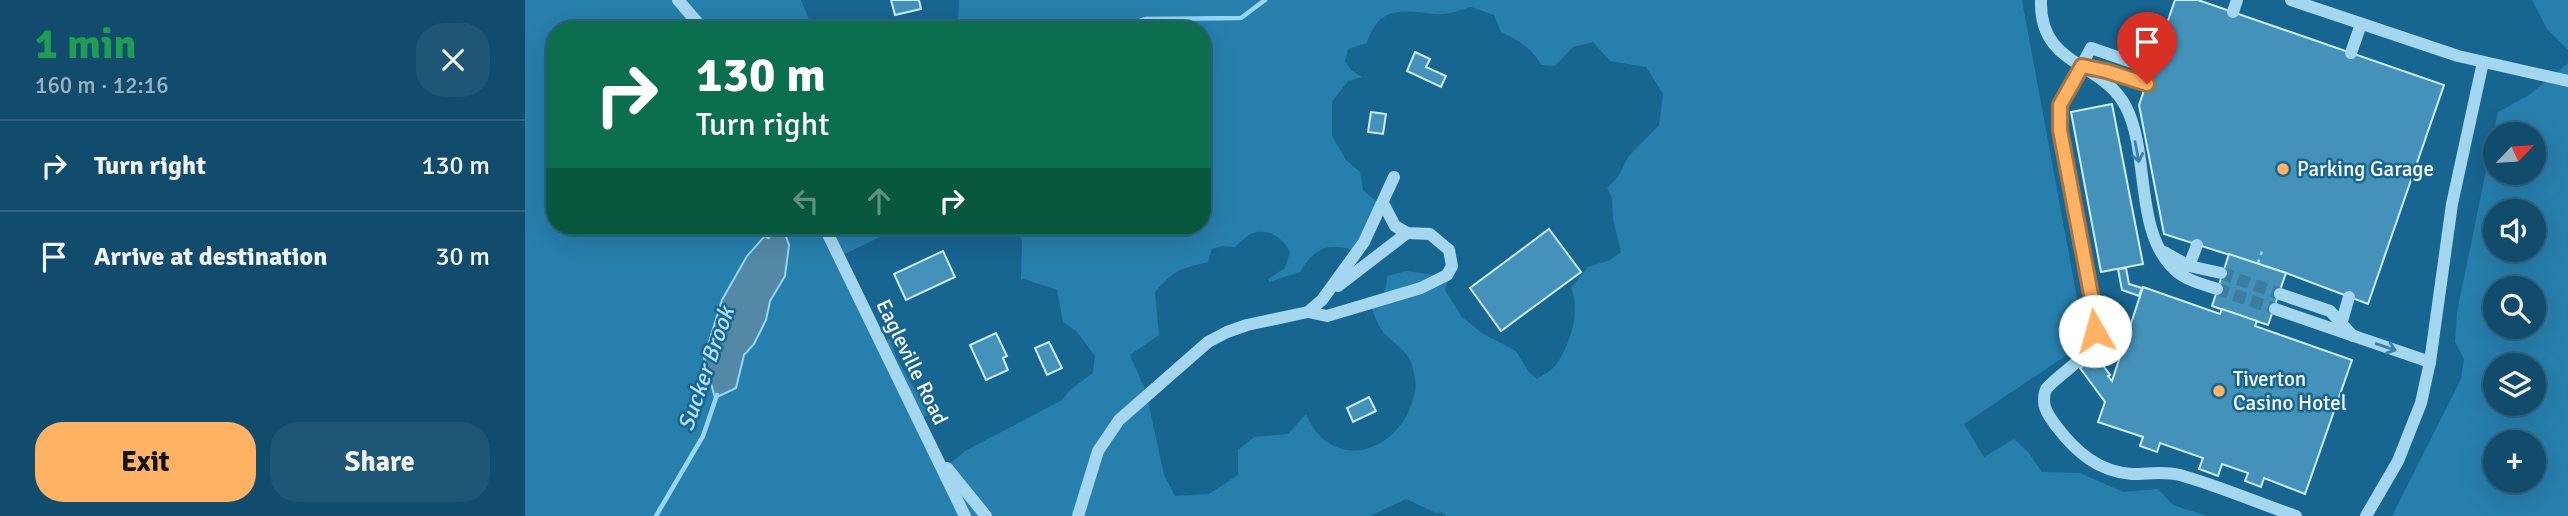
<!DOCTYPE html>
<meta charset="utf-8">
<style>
:root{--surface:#114c6d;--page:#1e5675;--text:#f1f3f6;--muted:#9cb4c2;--line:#306380;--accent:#ffb264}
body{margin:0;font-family:Signika,sans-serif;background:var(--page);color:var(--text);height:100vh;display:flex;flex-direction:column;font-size:26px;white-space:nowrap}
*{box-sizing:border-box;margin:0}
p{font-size:23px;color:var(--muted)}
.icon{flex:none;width:38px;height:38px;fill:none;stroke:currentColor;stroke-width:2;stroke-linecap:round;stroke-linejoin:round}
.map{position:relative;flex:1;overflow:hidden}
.side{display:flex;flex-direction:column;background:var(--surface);width:525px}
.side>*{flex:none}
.top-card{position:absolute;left:21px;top:21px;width:665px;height:214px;border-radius:28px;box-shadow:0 7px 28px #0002,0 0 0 2px var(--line);background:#0b6e4f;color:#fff;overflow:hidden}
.needle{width:46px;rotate:65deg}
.controls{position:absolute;left:1958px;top:122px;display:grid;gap:14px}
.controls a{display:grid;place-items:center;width:63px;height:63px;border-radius:50%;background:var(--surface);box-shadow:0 7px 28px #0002,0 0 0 2px var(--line);font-size:35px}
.pin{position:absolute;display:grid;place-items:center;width:60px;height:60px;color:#fff;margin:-72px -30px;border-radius:50% 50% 50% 0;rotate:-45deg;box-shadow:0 0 7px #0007}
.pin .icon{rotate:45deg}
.me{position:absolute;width:77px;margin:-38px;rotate:353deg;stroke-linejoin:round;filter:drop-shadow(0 0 5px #0008)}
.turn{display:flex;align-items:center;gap:24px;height:147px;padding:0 35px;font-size:32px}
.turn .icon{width:91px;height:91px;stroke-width:2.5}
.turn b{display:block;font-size:49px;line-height:60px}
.lanes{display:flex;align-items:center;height:66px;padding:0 35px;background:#0003;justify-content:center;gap:35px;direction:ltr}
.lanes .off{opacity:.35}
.round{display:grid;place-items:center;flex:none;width:74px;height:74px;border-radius:28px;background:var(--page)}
.head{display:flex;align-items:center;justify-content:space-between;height:119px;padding:0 35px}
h1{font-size:42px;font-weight:700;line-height:52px;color:#1e9e55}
.button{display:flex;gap:14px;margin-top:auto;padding:14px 35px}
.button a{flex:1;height:80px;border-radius:28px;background:var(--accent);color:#111;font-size:28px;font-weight:700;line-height:80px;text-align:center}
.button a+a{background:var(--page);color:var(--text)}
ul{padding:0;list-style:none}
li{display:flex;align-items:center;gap:21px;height:91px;padding:0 35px;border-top:2px solid var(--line)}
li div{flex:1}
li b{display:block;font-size:26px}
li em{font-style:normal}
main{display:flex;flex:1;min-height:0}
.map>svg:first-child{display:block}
.green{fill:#277fad;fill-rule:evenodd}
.water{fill:#5389a7;stroke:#97d5f2;stroke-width:2}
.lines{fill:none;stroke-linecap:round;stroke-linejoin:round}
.stream{stroke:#97d5f2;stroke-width:4.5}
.building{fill:#4492ba;stroke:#ccebfb;stroke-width:2}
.minor-tunnel{stroke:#3a7ca2;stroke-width:12;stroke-dasharray:12 6;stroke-linecap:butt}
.path{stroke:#a5d6f0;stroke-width:2.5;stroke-dasharray:3.5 5;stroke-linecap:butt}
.minor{stroke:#a5d6f0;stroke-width:12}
.oneway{stroke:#3a81a9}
.route-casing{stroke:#a67441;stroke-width:18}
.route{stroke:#ffb264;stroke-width:12}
.poi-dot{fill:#ffb264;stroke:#176591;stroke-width:2.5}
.labels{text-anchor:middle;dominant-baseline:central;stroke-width:5;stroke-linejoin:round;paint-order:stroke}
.poi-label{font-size:21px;fill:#fff;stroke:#176591;text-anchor:start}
.street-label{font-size:21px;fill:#fff;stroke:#176591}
.water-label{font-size:23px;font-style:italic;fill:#b5e1f7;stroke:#176591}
</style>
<main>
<section class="side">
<div class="head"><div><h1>1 min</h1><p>160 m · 12:16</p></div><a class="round"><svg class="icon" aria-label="close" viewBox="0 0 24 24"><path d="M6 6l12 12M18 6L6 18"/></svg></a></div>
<ul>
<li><svg class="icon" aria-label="right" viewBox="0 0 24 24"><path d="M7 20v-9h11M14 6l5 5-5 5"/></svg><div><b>Turn right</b></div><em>130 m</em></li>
<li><svg class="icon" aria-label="arrive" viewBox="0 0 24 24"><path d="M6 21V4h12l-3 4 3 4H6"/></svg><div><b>Arrive at destination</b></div><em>30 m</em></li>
</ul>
<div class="button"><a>Exit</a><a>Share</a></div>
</section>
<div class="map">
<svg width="2043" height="516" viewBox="0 0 2043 516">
<rect width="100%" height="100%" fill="#176591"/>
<!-- green -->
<g class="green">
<path d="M0,0H276L287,27L290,30H30V226H377L318,255L358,341L365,339L372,359L404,412H409L397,418L422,466L440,451L537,400L545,390L568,373L570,356L552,332L538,322L532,290L499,279L496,280L497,241L492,234L498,226H677V30H424L433,20L434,0H1497L1557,325L1554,342L1539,357L1439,424L1459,457L1489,439L1503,452L1517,472L1555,473L1598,492L1633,489L1648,505L1682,516H921L917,512L911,513L881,499L845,516H0ZM946,7L969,15L976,32C991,39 1009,49 1016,65L1030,66L1048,47L1068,42L1085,61L1121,67L1138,94L1134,125L1103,157L1093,177L1082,188L1087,198L1088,220L1096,252L1085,260L1063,267L1046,288C1056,311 1045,346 1030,366C1026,371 1018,375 1012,379L1003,371L991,351L957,333L937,317L920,290L924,277L881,271L862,276C863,290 855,299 847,309C850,316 852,323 856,329C864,341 884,351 887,365C889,373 892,385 890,392C879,451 808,477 781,414L763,434L729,437L713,450V475L684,494L650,496L639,475L621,392L605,355L634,335L630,292C650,270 653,269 683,262L687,249L698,246L710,247C715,243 722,235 728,233C744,228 759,239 765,252L760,268L743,279L744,282L775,272C788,249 804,241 830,251L854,204L838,190L835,172L821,160L807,136V102L823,81L837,77L826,70L820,61L823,49L842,43C854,6 876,10 908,14C921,16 934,10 946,7ZM239,237L260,276L245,301L241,320L229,344L219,355L197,300L222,255Z"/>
<polygon points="2007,0 2043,0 2043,50 2022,29"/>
<path d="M2043,63V516H1867L1936,379L1939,359L1930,342L1932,312L1973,112L2004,95ZM1970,135H2009V173H1970ZM1970,212H2009V250H1970ZM1970,289H2009V327H1970ZM1970,366H2009V404H1970ZM1970,443H2009V481H1970Z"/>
</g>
<!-- water -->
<polygon class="water" points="258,228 264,245 260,276 245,301 241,320 229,344 219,355 211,388 190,398 179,358 197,300 222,256 239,237"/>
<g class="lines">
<!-- stream -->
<g class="stream">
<polyline points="588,30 621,19 716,18 740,0"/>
<polyline points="243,237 247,226"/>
<polyline points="131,516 178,436 192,395"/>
</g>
</g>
<!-- building -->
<g class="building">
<polygon points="366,0 394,0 396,9 370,15"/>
<polygon points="1650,0 1673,0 1919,85 1843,304 1761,273 1639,234 1614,105"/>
<polygon points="890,52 905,59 901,67 921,76 916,87 882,71"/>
<polygon points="1587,104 1618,264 1576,272 1546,112"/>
<polygon points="846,112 861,114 858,134 843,132"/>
<polygon points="1024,229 1056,272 976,331 945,288"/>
<polygon points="418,251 430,277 381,300 369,274"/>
<polygon points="1704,254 1761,273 1743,325 1687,306"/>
<polygon points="1601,268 1604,284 1617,288 1614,296 1597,290 1593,269"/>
<polygon points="1618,287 1695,314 1697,309 1732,321 1730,326 1827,360 1780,494 1739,478 1736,487 1720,481 1723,473 1697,464 1693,476 1674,469 1678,458 1635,443 1632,452 1615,446 1618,437 1573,422 1580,402 1555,368 1571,356 1585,375 1583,376 1587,381"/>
<polygon points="471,333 482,356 478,358 483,370 461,380 445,345"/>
<polygon points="524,342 537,368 522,375 510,348"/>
<polygon points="844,397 851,411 828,422 822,408"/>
</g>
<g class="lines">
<!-- minor-tunnel -->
<g class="minor-tunnel">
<polyline points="1696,273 1755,294"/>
<polyline points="1692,289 1750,309"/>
</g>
<!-- path -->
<polyline class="path" points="1733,263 1737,251"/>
<!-- minor -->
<g class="minor">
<polyline points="153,0 179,30"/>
<path d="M1516,0C1514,68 1577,60 1601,107C1625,154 1609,231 1649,269C1660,280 1677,284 1692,289"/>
<polyline points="1766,0 1933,56 2043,81"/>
<polyline points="1708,12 1712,0"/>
<polyline points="1826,53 1836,24"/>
<polyline points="1564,68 1621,84"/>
<path d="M1627,69L1566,48L1535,105L1534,130L1570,323C1568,360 1543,365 1521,389C1515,405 1523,415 1532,427C1551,452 1574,472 1607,474C1624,474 1638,471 1655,475C1694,486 1733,503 1771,516"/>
<polyline points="299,226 440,516"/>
<polyline points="1639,252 1664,266 1696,273"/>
<polyline points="1664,266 1672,245"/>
<polyline points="813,286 882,233"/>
<polyline points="1755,294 1805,311 1828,336"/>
<polyline points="1750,309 1905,362"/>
<polyline points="783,312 802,316 896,288 922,275 927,266 924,250 905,234 882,233 870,226 858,203"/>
<polyline points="1817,321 1824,297"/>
<polyline points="422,468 461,516"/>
<polyline points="553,516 573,451 594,420 683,342 702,332 722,325 783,312 797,300 839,242 869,177"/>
<polyline points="1841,516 1873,461 1896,403 1905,362 1927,204 1958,62"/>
</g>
</g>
<!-- one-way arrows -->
<defs><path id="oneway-shaft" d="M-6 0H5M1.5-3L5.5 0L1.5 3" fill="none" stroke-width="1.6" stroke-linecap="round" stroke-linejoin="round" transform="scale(1.75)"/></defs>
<g class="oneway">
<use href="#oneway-shaft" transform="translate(1612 152) rotate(79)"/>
<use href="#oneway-shaft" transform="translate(1861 347) rotate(19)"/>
</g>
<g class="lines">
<defs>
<polyline id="route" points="1570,331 1570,316 1535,130 1535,105 1557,66 1581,71 1622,84"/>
</defs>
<!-- route casing -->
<use href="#route" class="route-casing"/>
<!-- route -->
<use href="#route" class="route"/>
</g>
<!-- markers -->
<g class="poi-dot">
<circle cx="1758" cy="169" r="7"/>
<circle cx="1694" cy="391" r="7"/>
</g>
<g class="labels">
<!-- poi labels -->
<g class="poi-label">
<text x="1772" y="169">Parking Garage</text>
<text x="1708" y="379">Tiverton<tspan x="1708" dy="24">Casino Hotel</tspan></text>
</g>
<!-- street labels -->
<g class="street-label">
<text transform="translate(387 362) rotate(64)">Eagleville Road</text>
</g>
<!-- water labels -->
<g class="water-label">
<text transform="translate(181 369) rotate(-71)">Sucker Brook</text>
</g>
</g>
</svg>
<div class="controls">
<a><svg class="needle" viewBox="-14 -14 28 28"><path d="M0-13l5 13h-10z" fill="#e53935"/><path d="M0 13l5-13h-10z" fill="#9cb4c2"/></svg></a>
<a><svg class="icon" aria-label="sound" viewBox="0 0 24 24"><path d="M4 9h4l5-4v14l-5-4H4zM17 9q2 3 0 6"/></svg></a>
<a><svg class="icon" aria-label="search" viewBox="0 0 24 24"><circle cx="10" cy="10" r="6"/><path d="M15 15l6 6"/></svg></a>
<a><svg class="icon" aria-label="layers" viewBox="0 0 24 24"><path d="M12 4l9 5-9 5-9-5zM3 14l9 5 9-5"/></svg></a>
<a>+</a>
</div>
<div class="pin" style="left:1622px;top:84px;background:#d93025"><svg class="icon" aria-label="arrive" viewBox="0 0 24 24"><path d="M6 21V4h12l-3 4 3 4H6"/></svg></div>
<svg class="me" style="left:1570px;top:331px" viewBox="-20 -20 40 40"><circle r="19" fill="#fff"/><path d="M0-13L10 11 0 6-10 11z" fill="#ffb264"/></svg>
<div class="top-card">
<div class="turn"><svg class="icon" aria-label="right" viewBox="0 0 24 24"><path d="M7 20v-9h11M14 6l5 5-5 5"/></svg><div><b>130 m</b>Turn right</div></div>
<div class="lanes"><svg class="icon off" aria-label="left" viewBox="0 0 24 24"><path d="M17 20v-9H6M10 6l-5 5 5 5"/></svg><svg class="icon off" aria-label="ahead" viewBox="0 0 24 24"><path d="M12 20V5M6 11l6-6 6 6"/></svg><svg class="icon" aria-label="right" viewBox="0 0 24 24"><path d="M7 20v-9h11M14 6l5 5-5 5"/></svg></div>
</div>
</div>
</main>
